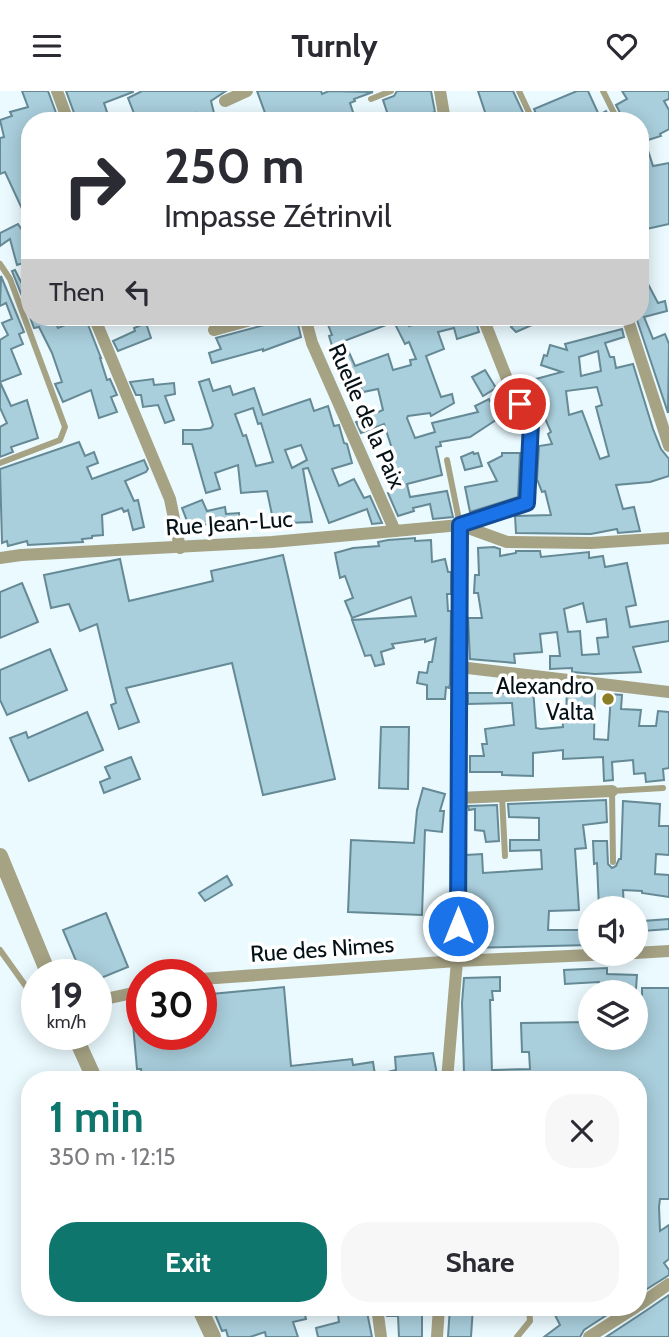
<!DOCTYPE html>
<meta charset="utf-8">
<style>
:root{--surface:#fff;--page:#f7f7f7;--text:#2b2b33;--muted:#7c7c81;--accent:#0f766e}
body{margin:0;font-family:Cabin,sans-serif;background:var(--page);color:var(--text);height:100vh;display:flex;flex-direction:column;font-size:26px;white-space:nowrap}
*{box-sizing:border-box;margin:0}
p{font-size:23px;color:var(--muted)}
.icon{flex:none;width:38px;height:38px;fill:none;stroke:currentColor;stroke-width:2;stroke-linecap:round;stroke-linejoin:round}
.map{position:relative;flex:1;overflow:hidden}
.panel{position:absolute;left:21px;top:980px;width:626px;height:245px;display:flex;flex-direction:column;background:var(--surface);border-radius:28px;box-shadow:0 4px 18px #0003}
.panel>*{flex:none}
.guide{position:absolute;left:21px;top:21px;width:628px;height:214px;border-radius:28px;box-shadow:0 4px 18px #0003;background:#fff;color:var(--text);overflow:hidden}
.controls{position:absolute;left:578px;top:805px;display:grid;gap:14px}
.controls a{display:grid;place-items:center;width:70px;height:70px;border-radius:50%;background:var(--surface);box-shadow:0 4px 18px #0003;font-size:35px}
.speed{position:absolute;left:21px;top:868px;display:flex;gap:14px;font-size:35px;font-weight:700;text-align:center}
.speed>*{display:grid;place-content:center;width:91px;height:91px;border-radius:50%;background:var(--surface);box-shadow:0 4px 18px #0003;line-height:1}
.speed small{font-size:18px;font-weight:400}
.speed .limit{border:10px solid #d22;background:#fff;color:#111}
.pin{position:absolute;display:grid;place-items:center;width:60px;height:60px;color:#fff;margin:-30px;border:4px solid #fff;border-radius:50%;box-shadow:0 2px 7px #0007}
.me{position:absolute;width:77px;margin:-38px;rotate:0deg;stroke-linejoin:round;filter:drop-shadow(0 0 5px #0008)}
.turn{display:flex;align-items:center;gap:24px;height:147px;padding:0 28px;font-size:32px}
.turn .icon{width:91px;height:91px;stroke-width:2.5}
.turn b{display:block;font-size:49px;line-height:60px}
.then{display:flex;align-items:center;height:66px;padding:0 28px;background:#0003;gap:14px;font-size:26px}
.round{display:grid;place-items:center;flex:none;width:74px;height:74px;border-radius:28px;background:var(--page)}
.head{display:flex;align-items:center;justify-content:space-between;height:119px;padding:0 28px}
h1{font-size:42px;font-weight:700;line-height:52px;color:var(--accent)}
.action{display:flex;gap:14px;margin-top:auto;padding:14px 28px}
.action a{flex:1;height:80px;border-radius:28px;background:var(--accent);color:#fff;font-size:28px;font-weight:700;line-height:80px;text-align:center}
.action a+a{background:var(--page);color:var(--text)}
header{display:flex;justify-content:space-between;align-items:center;height:91px;padding:0 28px;background:var(--surface);font-size:32px;font-weight:700}
.map>svg:first-child{display:block}
.building{fill:#a9cedc;stroke:#658995;stroke-width:2;fill-rule:evenodd}
.lines{fill:none;stroke-linecap:round;stroke-linejoin:round}
.service{stroke:#a6a284;stroke-width:6}
.minor{stroke:#a6a284;stroke-width:12}
.tertiary{stroke:#a6a284;stroke-width:16}
.route-casing{stroke:#114b97;stroke-width:18}
.route{stroke:#1a73e8;stroke-width:12}
.poi-dot{fill:#8c7e25;stroke:#fff;stroke-width:2.5}
.labels{text-anchor:middle;dominant-baseline:central;stroke-width:7;stroke-linejoin:round;paint-order:stroke}
.street-label{font-size:23px;fill:#041116;stroke:#fff}
.poi-label{font-size:23px;fill:#041116;stroke:#fff;text-anchor:end}
</style>
<header><svg class="icon" aria-label="menu" viewBox="0 0 24 24"><path d="M4 6h16M4 12h16M4 18h16"/></svg>Turnly<svg class="icon" aria-label="heart" viewBox="0 0 24 24"><path d="M12 20l-8-8c-3-5 5-10 8-4 3-6 11-1 8 4z"/></svg></header>
<div class="map">
<svg width="669" height="1246" viewBox="0 0 669 1246">
<rect width="100%" height="100%" fill="#eafaff"/>
<!-- building -->
<g class="building">
<polygon points="22,0 48,0 59,30 30,30 30,45 22,49 30,68 30,135 5,81 0,83 0,47 4,46 0,29 12,25 10,21 28,16"/>
<polygon points="66,0 133,0 133,1 104,12 110,30 77,30"/>
<polygon points="142,0 226,0 211,10 216,30 197,30 195,22 178,30 137,30 128,7"/>
<polygon points="257,0 321,0 322,3 329,0 373,1 354,8 355,10 350,12 356,30 268,30"/>
<polygon points="397,0 431,0 435,21 407,30 390,30 383,9 394,5"/>
<polygon points="478,0 513,0 527,30 488,30"/>
<polygon points="577,0 588,0 599,24 606,20 611,29 539,30 534,18"/>
<polygon points="622,0 669,0 669,8 664,10 669,19 669,38 660,43 661,45 645,50 653,75 669,72 669,133 642,139 640,30 624,30 616,14 627,8"/>
<polygon points="18,133 30,151 30,170 17,174 10,148 0,155 0,142"/>
<polygon points="15,179 21,191 30,187 30,225 12,180"/>
<polygon points="1,185 24,241 19,243 23,253 11,258 21,283 0,291 0,249 8,244 2,232 12,228 6,212 0,215"/>
<polygon points="647,191 658,212 665,210 667,220 644,226 653,248 665,243 669,253 668,322 636,226 640,226 640,194"/>
<polygon points="30,226 53,226 58,237 85,226 101,267 100,267 107,289 110,288 117,304 111,306 117,321 99,327 91,299 63,311 55,293 62,291 52,262 39,236 34,237"/>
<polygon points="271,226 278,226 280,232 292,229 293,234 298,233 301,246 263,260 263,258 212,272 209,262 221,258 216,247 264,234 269,232"/>
<path d="M325,226H405L409,235L440,226H479L476,231L479,241L457,248L454,237L438,241L444,258L426,265L441,306L452,303L454,312L431,325L430,322L408,325L407,327L415,347L435,341L432,332L478,321L475,315L489,308L499,327L470,346L440,351L441,355L436,356L442,384L407,393L410,406L447,400L453,426L433,428L430,413L413,417L414,420L398,425L388,402L394,400L382,367L394,364L384,333L361,342L356,331L383,319L378,298L363,301L357,288L343,295L338,283L341,282L331,259L333,258L329,245L332,244ZM394,231L405,253L409,251L416,268L410,269L411,274L393,279L388,263L355,275L344,250Z"/>
<polygon points="520,226 550,226 516,241 511,236"/>
<polygon points="146,232 151,247 118,260 113,250 135,240 134,237"/>
<path d="M622,238L624,246L605,252L610,266H614L616,277L633,273L653,338L661,358L669,368V385L650,391L616,394L623,418L634,416L640,440L618,442L617,438L591,443L516,442L515,425L551,424L545,400L542,401L537,388L539,355L552,353L548,343L551,341L544,325L537,326L529,311L537,309L532,289L562,281L541,274L544,264L547,265L550,254L567,259L565,253ZM598,260L601,280L581,285L579,266ZM597,296L602,314L596,316L609,365L600,368L582,320L569,324L566,300Z"/>
<polygon points="485,279 496,297 483,305 472,286"/>
<polygon points="153,288 154,294 174,292 175,303 165,305 174,329 165,332 158,314 143,316 141,304 136,304 130,291"/>
<path d="M209,288L213,300L230,295L233,304L254,297L263,324L310,308L314,320L328,315L334,335L339,334L344,352L347,353L352,372L332,378L339,395L354,388L364,407L370,405L382,432L372,433L367,418L329,432L308,377L303,378L312,431L288,432L289,436L275,438L267,400L241,402L238,374L215,382L220,398L206,402L192,353H183V339H200L211,337L213,334L199,291ZM253,317L258,333L261,332L273,371L256,375L246,344L243,345L235,323ZM301,354L307,369L292,377L285,359Z"/>
<polygon points="0,291 11,315 27,309 38,347 11,356 13,361 0,366 0,336 7,332 0,317"/>
<polygon points="507,310 522,336 522,337 513,338 508,326 503,329 499,321 505,318 503,312"/>
<polygon points="79,351 85,365 94,361 98,372 87,376 92,388 144,369 148,378 146,381 125,390 134,410 138,409 144,436 133,439 128,419 124,421 122,417 102,424 103,444 92,445 92,447 82,448 83,451 28,454 27,450 8,455 7,450 2,452 0,378"/>
<polygon points="473,361 474,363 478,362 482,375 465,379 461,366"/>
<polygon points="502,362 520,362 518,406 470,421 465,396 497,390 488,372 502,365"/>
<polygon points="202,409 207,420 225,416 226,423 239,422 239,438 228,438 228,432 215,434 214,430 195,438 193,433 189,435 182,417"/>
<polygon points="415,447 415,450 431,449 432,471 445,468 448,481 451,481 451,503 447,503 448,520 451,520 450,593 449,597 446,596 445,608 427,608 427,594 417,592 419,581 427,582 429,571 432,571 436,547 425,551 425,548 392,553 394,557 381,561 384,573 375,575 371,564 365,565 352,529 416,525 411,506 352,527 345,510 353,507 345,485 340,487 335,462 353,457 379,455 378,451 388,449"/>
<path d="M494,456L500,458V465L516,462V460H540L541,466L589,461V467L603,465L605,476L627,472L636,514L626,516L630,536L669,530V550L633,556L641,581L595,583L572,581V577L550,578V565H560L557,541L540,543L542,561L514,563L515,572L470,568L468,527H482L478,502H474L475,484H479L478,457ZM583,512L587,531L606,528L608,546L597,547L599,563L582,564L580,540L568,541L564,518Z"/>
<polygon points="283,464 335,688 263,704 232,572 126,597 139,631 119,638 111,614 116,612 97,533 80,540 69,513 51,517 44,484 120,468 129,510 213,490 211,480"/>
<polygon points="22,492 38,531 0,547 0,501"/>
<polygon points="50,558 67,599 7,624 0,609 0,579"/>
<polygon points="524,596 524,598 533,597 536,637 541,638 563,636 562,624 566,624 567,598 595,601 594,648 608,649 611,603 622,604 621,618 641,619 639,635 656,635 658,620 669,621 669,677 663,678 664,689 646,691 645,682 634,683 633,669 612,671 613,689 604,690 603,666 563,668 563,659 533,662 533,685 502,684 502,681 470,681 470,665 484,665 482,653 487,653 485,638 514,634 512,612 468,613 468,602 509,602 508,597"/>
<polygon points="87,621 103,659 29,690 10,647 26,641 28,647"/>
<polygon points="381,636 409,636 408,698 379,697"/>
<polygon points="131,666 140,688 104,702 100,691 110,687 105,676"/>
<polygon points="423,697 445,703 440,720 444,720 442,741 425,739 422,824 348,821 351,749 414,752 417,719"/>
<polygon points="606,709 607,731 583,734 586,757 575,758 579,819 549,820 548,839 587,839 590,854 466,857 466,764 482,763 483,782 542,778 541,759 510,760 510,749 539,749 539,727 509,726 508,713"/>
<polygon points="623,710 660,713 659,735 669,735 669,764 656,763 655,783 669,784 669,806 642,802 642,800 623,799 624,817 599,817 597,772 594,773 593,750 607,750 608,773 612,777 616,775 619,768 621,768"/>
<polygon points="497,714 499,750 486,751 484,740 475,739 475,718 469,719 468,715"/>
<polygon points="227,785 232,794 205,810 199,802"/>
<polygon points="106,822 128,876 96,889 96,884 82,884 63,839"/>
<polygon points="669,828 669,838 643,840 643,830"/>
<polygon points="607,877 607,883 637,884 636,898 607,898 608,901 600,901 599,891 565,893 564,879"/>
<polygon points="500,886 500,900 492,900 493,909 490,909 492,981 464,982 462,912 464,887"/>
<polygon points="284,896 291,975 352,968 353,974 373,971 375,984 396,979 395,966 433,962 438,989 419,989 419,986 397,989 363,989 363,986 330,989 181,989 180,987 142,989 141,978 137,978 131,911 142,909 142,943 201,943 201,904"/>
<polygon points="642,897 669,897 669,1108 660,1108 659,1116 660,1140 669,1134 669,1168 664,1172 669,1179 669,1184 639,1203 639,989 494,989 494,979 530,978 529,961 522,961 521,932 590,931 590,947 635,947 635,918 642,918"/>
<polygon points="669,1204 669,1246 606,1246 644,1221"/>
<polygon points="212,1216 303,1216 306,1228 293,1231 298,1246 266,1246 265,1241 250,1246 228,1246 226,1239 222,1240"/>
<polygon points="337,1216 366,1216 372,1246 318,1246 316,1237 339,1231"/>
<polygon points="386,1216 422,1216 422,1246 399,1246 398,1225 387,1225"/>
<polygon points="450,1216 473,1216 471,1246 448,1246"/>
<polygon points="551,1216 619,1216 584,1239 580,1246 544,1246 560,1234"/>
</g>
<g class="lines">
<!-- service -->
<g class="service">
<polyline points="519,0 533,30"/>
<polyline points="603,0 618,30"/>
<polyline points="371,8 391,0"/>
<polyline points="0,173 10,188 65,336 60,349 0,372"/>
<polyline points="447,369 460,434"/>
<polyline points="502,705 505,765"/>
<polyline points="613,771 612,700 663,697"/>
<polyline points="0,859 30,901 37,906"/>
<polyline points="517,1246 530,1230 529,1216"/>
</g>
<!-- minor -->
<g class="minor">
<polyline points="57,0 68,30"/>
<polyline points="440,0 445,30"/>
<polyline points="225,10 247,0"/>
<polyline points="94,226 170,408 180,457"/>
<polyline points="305,226 312,252 395,440"/>
<polyline points="627,226 669,355"/>
<polyline points="214,239 262,226"/>
<polyline points="460,434 507,451 591,452 669,447"/>
<polyline points="0,467 21,464 272,451 395,440 460,434 527,412 531,333 509,293 485,232"/>
<polyline points="459,576 669,601"/>
<polyline points="458,707 612,700"/>
<polyline points="635,862 669,860"/>
<polyline points="201,888 457,870 613,863"/>
<polyline points="96,910 142,900"/>
<polyline points="447,989 457,870 460,434"/>
<polyline points="639,1214 669,1193"/>
<polyline points="377,1216 381,1246"/>
<polyline points="437,1246 439,1216"/>
<polyline points="589,1246 636,1216"/>
</g>
<!-- tertiary -->
<g class="tertiary">
<polyline points="0,765 49,884"/>
<polyline points="74,943 95,989"/>
<polyline points="199,1216 213,1246"/>
</g>
</g>
<g class="lines">
<defs>
<polyline id="route" points="458,835 460,434 527,412 531,332 520,313"/>
</defs>
<!-- route casing -->
<use href="#route" class="route-casing"/>
<!-- route -->
<use href="#route" class="route"/>
</g>
<!-- markers -->
<circle class="poi-dot" cx="608" cy="608" r="7"/>
<g class="labels">
<!-- street labels -->
<g class="street-label">
<text transform="translate(367 325) rotate(66)">Ruelle de la Paix</text>
<text transform="translate(229 432) rotate(-4)">Rue Jean-Luc</text>
<text transform="translate(322 858) rotate(-4)">Rue des Nimes</text>
</g>
<!-- poi labels -->
<g class="poi-label">
<text x="594" y="595">Alexandro<tspan x="594" dy="26">Valta</tspan></text>
</g>
</g>
</svg>
<div class="controls">
<a><svg class="icon" aria-label="sound" viewBox="0 0 24 24"><path d="M4 9h4l5-4v14l-5-4H4zM17 9q2 3 0 6"/></svg></a>
<a><svg class="icon" aria-label="layers" viewBox="0 0 24 24"><path d="M12 4l9 5-9 5-9-5zM3 14l9 5 9-5"/></svg></a>
</div>
<div class="speed"><div>19<small>km/h</small></div><div class="limit">30</div></div>
<div class="pin" style="left:520px;top:313px;background:#d93025"><svg class="icon" aria-label="arrive" viewBox="0 0 24 24"><path d="M6 21V4h12l-3 4 3 4H6"/></svg></div>
<svg class="me" style="left:458px;top:835px" viewBox="-20 -20 40 40"><circle r="17" fill="#1a73e8" stroke="#fff" stroke-width="3"/><path d="M0-11L8 9 0 5-8 9z" fill="#fff"/></svg>
<div class="guide">
<div class="turn"><svg class="icon" aria-label="right" viewBox="0 0 24 24"><path d="M7 20v-9h11M14 6l5 5-5 5"/></svg><div><b>250 m</b>Impasse Zétrinvil</div></div>
<div class="then">Then<svg class="icon" aria-label="left" viewBox="0 0 24 24"><path d="M17 20v-9H6M10 6l-5 5 5 5"/></svg></div>
</div>
<section class="panel">
<div class="head"><div><h1>1 min</h1><p>350 m · 12:15</p></div><a class="round"><svg class="icon" aria-label="close" viewBox="0 0 24 24"><path d="M6 6l12 12M18 6L6 18"/></svg></a></div>
<div class="action"><a>Exit</a><a>Share</a></div>
</section>
</div>
